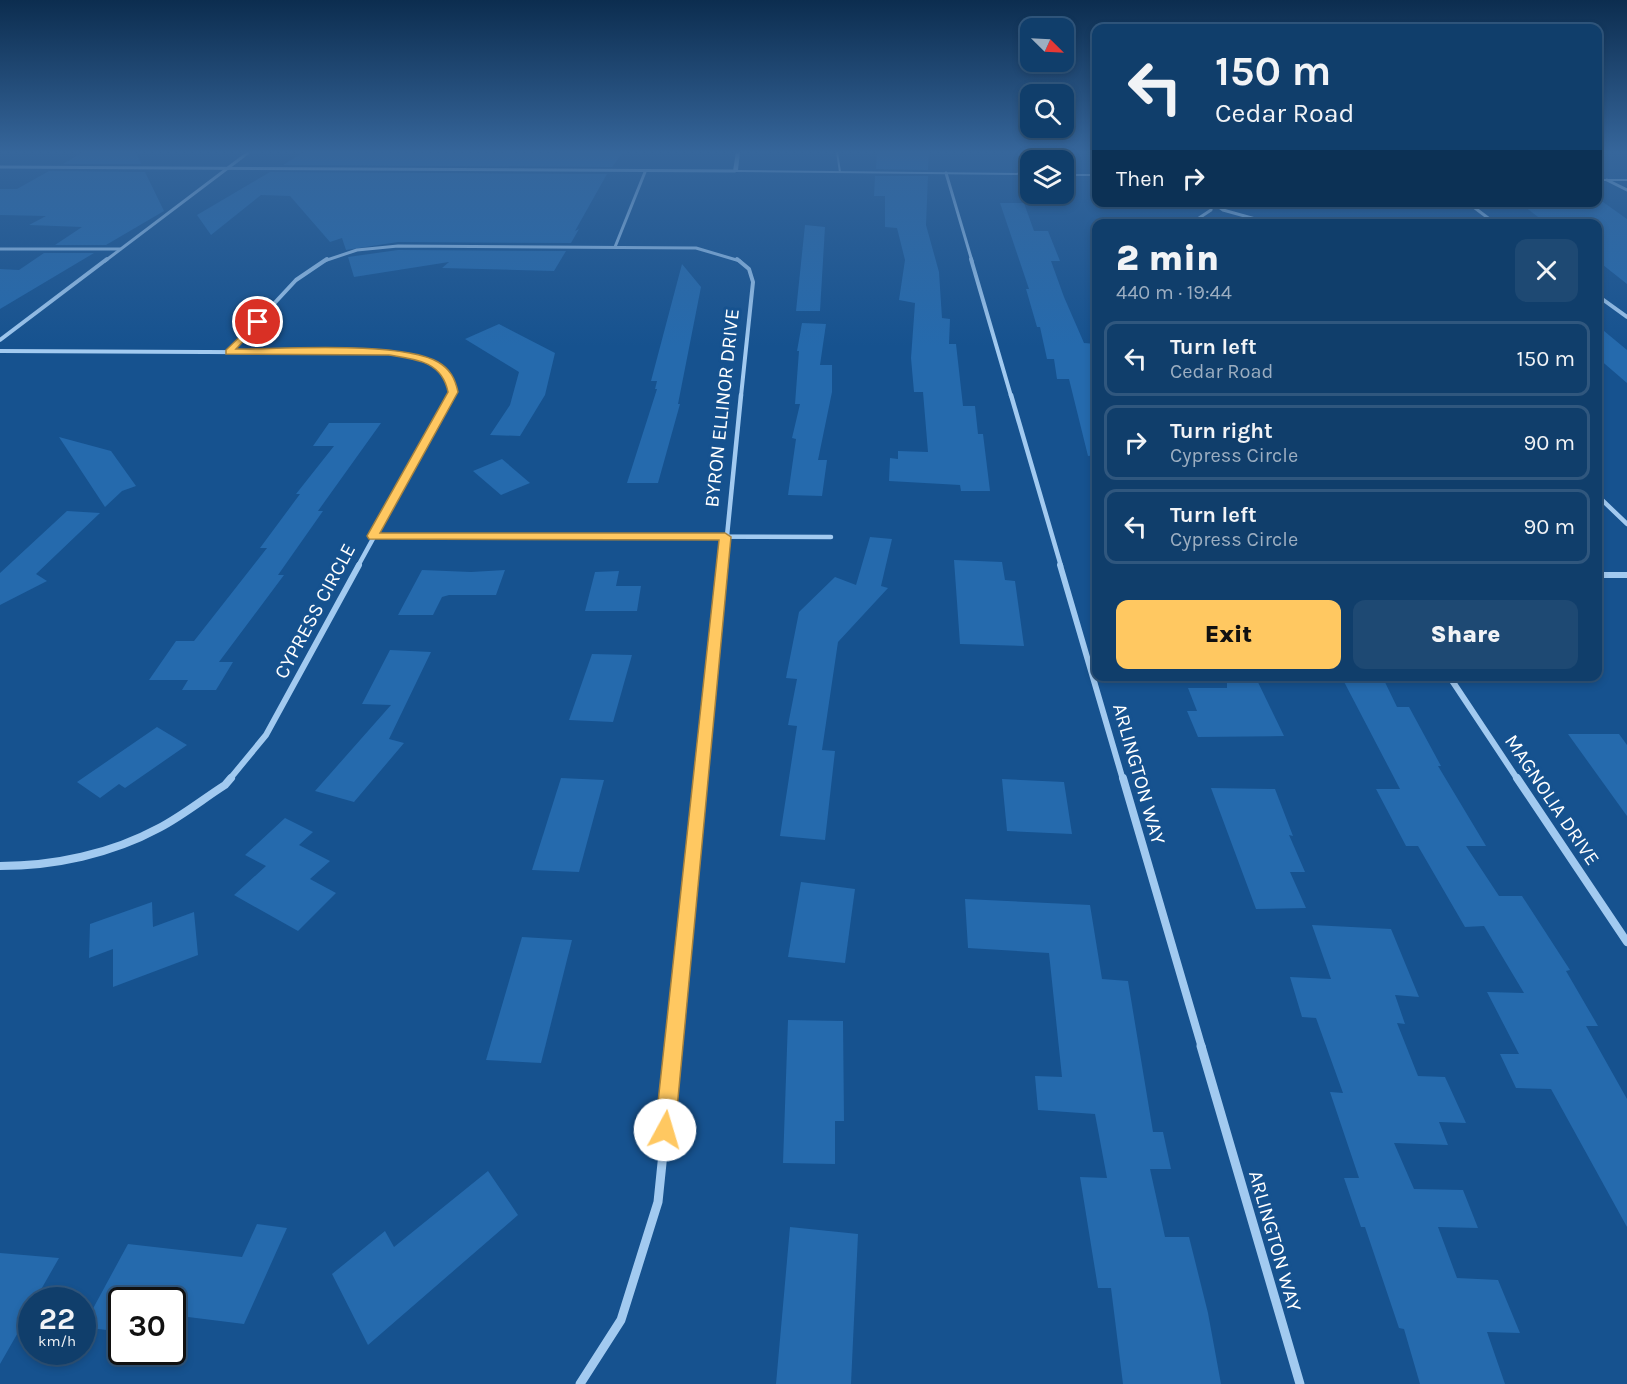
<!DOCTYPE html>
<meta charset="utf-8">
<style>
:root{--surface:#103e6b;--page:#1e4973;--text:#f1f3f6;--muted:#9caec1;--line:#30577e;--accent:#ffc861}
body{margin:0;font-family:Karla,sans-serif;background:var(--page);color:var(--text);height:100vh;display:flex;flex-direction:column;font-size:22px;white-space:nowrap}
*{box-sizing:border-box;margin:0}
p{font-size:20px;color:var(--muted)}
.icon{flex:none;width:33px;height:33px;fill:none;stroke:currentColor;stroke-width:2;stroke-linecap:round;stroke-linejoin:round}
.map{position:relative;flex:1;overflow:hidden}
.side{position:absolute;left:1092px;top:219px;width:510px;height:462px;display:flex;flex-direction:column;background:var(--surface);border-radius:12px;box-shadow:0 3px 9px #0003,0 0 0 2px var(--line)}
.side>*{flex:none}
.top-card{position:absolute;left:1092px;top:24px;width:510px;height:183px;border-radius:12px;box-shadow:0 3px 9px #0003,0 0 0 2px var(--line);background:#103e6b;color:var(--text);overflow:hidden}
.needle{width:39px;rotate:114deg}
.buttons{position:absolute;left:1020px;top:18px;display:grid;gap:12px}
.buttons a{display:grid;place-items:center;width:54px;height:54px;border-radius:12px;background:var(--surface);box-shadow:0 3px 9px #0003,0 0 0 2px var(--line);font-size:30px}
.speed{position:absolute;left:18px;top:1287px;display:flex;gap:12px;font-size:30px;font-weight:700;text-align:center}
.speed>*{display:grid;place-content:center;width:78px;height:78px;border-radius:50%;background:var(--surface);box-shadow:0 3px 9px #0003,0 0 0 2px var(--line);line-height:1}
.speed small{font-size:15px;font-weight:400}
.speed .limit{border:3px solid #111;border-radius:9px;background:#fff;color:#111}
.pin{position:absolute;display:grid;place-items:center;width:51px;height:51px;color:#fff;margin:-26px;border:3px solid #fff;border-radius:50%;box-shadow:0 2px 6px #0007}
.me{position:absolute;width:66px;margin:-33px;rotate:6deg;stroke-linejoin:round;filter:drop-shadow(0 0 4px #0008)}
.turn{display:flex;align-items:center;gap:21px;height:126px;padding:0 24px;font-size:27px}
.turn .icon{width:78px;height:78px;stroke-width:2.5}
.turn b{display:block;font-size:42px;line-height:51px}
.then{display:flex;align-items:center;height:57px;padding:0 24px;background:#0003;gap:12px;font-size:22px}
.round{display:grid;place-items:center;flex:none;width:63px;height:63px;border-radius:12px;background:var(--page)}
.overview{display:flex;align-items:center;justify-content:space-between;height:102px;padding:0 24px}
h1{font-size:36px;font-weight:800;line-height:45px}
.cta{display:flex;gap:12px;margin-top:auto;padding:12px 24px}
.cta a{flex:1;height:69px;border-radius:12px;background:var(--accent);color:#111;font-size:24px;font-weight:800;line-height:69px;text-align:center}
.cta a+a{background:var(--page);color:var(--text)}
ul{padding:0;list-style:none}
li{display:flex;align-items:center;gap:18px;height:75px;margin:0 12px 9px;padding:0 12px;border:3px solid var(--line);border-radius:12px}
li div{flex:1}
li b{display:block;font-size:22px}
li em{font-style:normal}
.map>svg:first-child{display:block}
.building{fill:#256aad}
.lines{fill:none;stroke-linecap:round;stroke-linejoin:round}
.service{stroke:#a2caf0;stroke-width:2}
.minor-far5{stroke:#a2caf0;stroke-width:3}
.minor-far4{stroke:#a2caf0;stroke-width:4}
.minor-far3{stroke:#a2caf0;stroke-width:4.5}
.minor-far2{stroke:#a2caf0;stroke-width:6}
.minor-far1{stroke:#a2caf0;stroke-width:8}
.minor{stroke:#a2caf0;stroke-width:9}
.tertiary{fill:#a2caf0;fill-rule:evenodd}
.route{fill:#ffc861;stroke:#a6823f;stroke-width:1.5}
.labels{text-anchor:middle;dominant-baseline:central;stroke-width:6;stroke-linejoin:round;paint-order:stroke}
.street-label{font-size:20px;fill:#fff;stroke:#16528f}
</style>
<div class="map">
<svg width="1627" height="1384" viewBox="0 0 1627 1384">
<rect width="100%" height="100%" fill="#16528f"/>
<!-- building -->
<g class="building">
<polygon points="83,152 136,152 141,164 63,164"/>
<polygon points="304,152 561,154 563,152 623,152 612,167 283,165"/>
<polygon points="877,152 929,152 928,170 876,169"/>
<polygon points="49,171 145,172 164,211 106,245 55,245 82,227 29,225 46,216 0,215 0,189 17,189"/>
<polygon points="270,172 605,174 607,174 575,231 579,229 571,243 398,242 346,250 342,238 330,242 290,196 261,195 211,235 197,215"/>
<polygon points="875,176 928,176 926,225 939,272 942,318 950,319 949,344 956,344 963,406 975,406 978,434 983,434 990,491 961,491 960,485 889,481 890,458 898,459 898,451 928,452 923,392 914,392 911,358 915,303 899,300 905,260 897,228 885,227 885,196 874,196"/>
<polygon points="1519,202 1603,202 1627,219 1627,284 1598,261 1598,224 1547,224"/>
<polygon points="1000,203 1024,203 1034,231 1048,231 1060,261 1051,261 1064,297 1084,343 1096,344 1096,455 1088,456 1069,379 1057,379 1054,359 1047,359 1040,327 1037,327 1026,289 1029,289"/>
<polygon points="805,225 825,227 820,311 796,311"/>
<polygon points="398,250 566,251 554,271 442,268 449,262 354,277 348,257"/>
<polygon points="44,253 94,253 0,309 0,269 19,270"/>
<polygon points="682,264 701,287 678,404 680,404 658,483 627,483 657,389 655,389 657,381 651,381"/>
<polygon points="802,323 826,324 820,365 832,365 832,392 818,460 827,460 822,496 788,495 796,439 792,438 800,404 795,404 799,351 797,351"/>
<polygon points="499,324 555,353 545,395 520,436 490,435 510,405 519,372 465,339"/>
<polygon points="1598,326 1627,350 1627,383 1598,358"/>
<polygon points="329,423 381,423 318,511 323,511 278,575 284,575 219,662 233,662 216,690 182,690 188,680 149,680 176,641 194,641 267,548 260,548 300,494 296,494 334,446 313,446"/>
<polygon points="59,437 111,451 136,486 122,491 105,507"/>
<polygon points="502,459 530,483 501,495 473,471"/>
<polygon points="67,511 100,513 36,574 47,581 0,605 0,573"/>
<polygon points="870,537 892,539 881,586 888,588 838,642 822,750 835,751 825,840 780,836 797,726 788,725 797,679 786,678 799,612 835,577 856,585"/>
<polygon points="954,560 1002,562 1005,580 1015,581 1024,646 960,644"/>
<polygon points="422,570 471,572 505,570 496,595 449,595 442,597 433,615 398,615"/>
<polygon points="619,571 616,586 641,586 637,611 585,611 595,572"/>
<polygon points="390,650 431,652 389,739 404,743 354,802 315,791 391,705 362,704"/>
<polygon points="592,654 632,655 613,722 569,720"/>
<polygon points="1227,676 1255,676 1284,736 1198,737 1187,711 1197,711 1188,688 1227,688"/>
<polygon points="1341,676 1382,676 1397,707 1409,707 1441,766 1438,766 1486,846 1466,846 1499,896 1522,896 1570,970 1566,971 1598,1026 1586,1026 1627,1099 1627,1227 1551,1089 1516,1088 1500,1054 1519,1054 1487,992 1524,993 1484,926 1465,927 1418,846 1406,846 1376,789 1400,789"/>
<polygon points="157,727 187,745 125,788 119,784 100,798 77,782"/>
<polygon points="1568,734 1619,734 1627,745 1627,816"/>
<polygon points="561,778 604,780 579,872 532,870"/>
<polygon points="1002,779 1064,782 1072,834 1007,831"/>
<polygon points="1211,788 1275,789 1293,836 1289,835 1305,872 1290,872 1306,908 1256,909"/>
<polygon points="285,818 313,832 299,845 330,861 310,879 336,893 298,931 234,895 266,866 245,855"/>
<polygon points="801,882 855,889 845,963 788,957"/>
<polygon points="965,899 1090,905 1102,979 1128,981 1153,1132 1163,1132 1171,1169 1150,1169 1165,1237 1189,1237 1208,1313 1221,1384 1123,1384 1111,1288 1098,1288 1080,1177 1107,1178 1095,1114 1038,1110 1035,1076 1062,1077 1049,953 968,948"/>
<polygon points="152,902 153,927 194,912 198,955 113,987 113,949 89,958 90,924"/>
<polygon points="1312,925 1391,929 1419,997 1395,995 1405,1024 1397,1023 1418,1076 1445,1077 1466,1123 1439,1122 1448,1145 1394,1143 1414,1189 1463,1190 1478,1228 1438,1227 1457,1278 1498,1280 1520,1333 1487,1332 1505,1384 1420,1384 1404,1329 1399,1328 1365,1227 1361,1227 1344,1178 1359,1178 1330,1092 1343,1093 1316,1018 1302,1017 1290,977 1331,979"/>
<polygon points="522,937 572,940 541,1063 486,1060"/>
<polygon points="788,1020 843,1021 844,1121 835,1121 835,1164 783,1163"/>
<polygon points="488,1171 518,1215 368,1345 332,1274 385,1231 394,1247"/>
<polygon points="257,1224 287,1228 244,1324 172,1315 172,1300 122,1300 122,1332 83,1327 128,1244 242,1257"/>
<polygon points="790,1227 858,1234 851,1384 776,1384"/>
<polygon points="0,1253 59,1258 35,1300 32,1300 32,1308 0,1364"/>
</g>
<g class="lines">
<!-- service -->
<g class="service">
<polyline points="837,152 840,172"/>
<polyline points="1018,152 1021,158 1060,158 1057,152"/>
</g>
<!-- minor-far5 -->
<g class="minor-far5">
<polyline points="0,167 735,171"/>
<polyline points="946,173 972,261"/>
<polyline points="1607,180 1627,190"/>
<polyline points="1212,202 1223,210 1259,220"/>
<polyline points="1467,202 1496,224"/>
<polyline points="1190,224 1211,210 1212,202"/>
<polyline points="1203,224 1281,224"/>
<polyline points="615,247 645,172"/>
<polyline points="0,249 120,249"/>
<polyline points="105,261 249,152"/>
<polyline points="324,261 357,250 398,246 696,248 740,261"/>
</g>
<!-- minor-far4 -->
<g class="minor-far4">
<polyline points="737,259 749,269 753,282 741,396"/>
<polyline points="971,259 1011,396"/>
<polyline points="1598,296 1627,317"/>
<polyline points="0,340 107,259"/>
<path d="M0,351L389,353C418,357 443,361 453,392L451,396"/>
<polyline points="229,352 296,280 327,259"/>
</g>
<!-- minor-far3 -->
<g class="minor-far3">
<polyline points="1011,395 1061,566"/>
<polyline points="1598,496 1627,524"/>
<polyline points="373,536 831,537"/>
<polyline points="358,566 452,395"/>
<polyline points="724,566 741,395"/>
</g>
<!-- minor-far2 -->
<g class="minor-far2">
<polyline points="1060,565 1123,780"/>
<polyline points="1598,575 1627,575"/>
<polyline points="1449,676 1518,780"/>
<polyline points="229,780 266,735 359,565"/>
<polyline points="702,780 724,565"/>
</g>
<!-- minor-far1 -->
<g class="minor-far1">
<polyline points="1123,778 1202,1048"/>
<polyline points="1517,778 1627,942"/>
<path d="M0,866C54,866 111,854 159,828C182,816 203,799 225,785L231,778"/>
<polyline points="674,1048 702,778"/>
</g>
<!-- minor -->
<g class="minor">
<polyline points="1201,1046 1300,1384"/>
<polyline points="580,1384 621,1320 658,1202 674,1046"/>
</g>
<!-- tertiary -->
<g class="tertiary">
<polygon points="736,152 740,152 738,170 1030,173 1030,175 735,172 733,171"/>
<rect x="1064" y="174" width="32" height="2"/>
<rect x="1598" y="179" width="29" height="2"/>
</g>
</g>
<!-- sky -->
<linearGradient id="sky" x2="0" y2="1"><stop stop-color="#0c2d4f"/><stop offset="0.44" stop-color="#36669b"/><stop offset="1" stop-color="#36669b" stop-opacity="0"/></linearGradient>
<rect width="1627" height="346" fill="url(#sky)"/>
<!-- route -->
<path class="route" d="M258,319L261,323L236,349C283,349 401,341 438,362C450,369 455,378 458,392L380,533H725L731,537L675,1130L672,1137L665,1140L658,1137L655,1130L719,540L369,539L367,536L448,392C442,361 415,359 389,355L226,354V350Z"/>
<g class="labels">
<!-- street labels -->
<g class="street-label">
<text transform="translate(722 408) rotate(-84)">BYRON ELLINOR DRIVE</text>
<text transform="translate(315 611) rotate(-62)">CYPRESS CIRCLE</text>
<text transform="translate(1139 774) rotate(74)">ARLINGTON WAY</text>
<text transform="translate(1552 800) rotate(56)">MAGNOLIA DRIVE</text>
<text transform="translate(1275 1241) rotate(74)">ARLINGTON WAY</text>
</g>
</g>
</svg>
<div class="buttons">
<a><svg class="needle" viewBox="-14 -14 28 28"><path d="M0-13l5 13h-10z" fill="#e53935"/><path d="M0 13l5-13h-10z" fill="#9caec1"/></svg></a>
<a><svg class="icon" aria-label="search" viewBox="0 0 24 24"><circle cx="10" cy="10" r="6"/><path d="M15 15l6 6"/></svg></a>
<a><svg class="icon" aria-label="layers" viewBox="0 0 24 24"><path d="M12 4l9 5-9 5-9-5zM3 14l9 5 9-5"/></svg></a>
</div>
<div class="speed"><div>22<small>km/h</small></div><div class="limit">30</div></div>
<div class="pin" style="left:258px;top:322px;background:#d93025"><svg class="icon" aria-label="arrive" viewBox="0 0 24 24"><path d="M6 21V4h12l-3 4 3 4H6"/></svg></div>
<svg class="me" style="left:665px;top:1130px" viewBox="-20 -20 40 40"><circle r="19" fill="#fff"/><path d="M0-13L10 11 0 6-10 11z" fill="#ffc861"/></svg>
<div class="top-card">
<div class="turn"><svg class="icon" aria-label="left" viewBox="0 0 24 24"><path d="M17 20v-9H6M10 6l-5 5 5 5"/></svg><div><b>150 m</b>Cedar Road</div></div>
<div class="then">Then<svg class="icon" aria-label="right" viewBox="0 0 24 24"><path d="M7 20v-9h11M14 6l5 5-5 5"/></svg></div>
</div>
<section class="side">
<div class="overview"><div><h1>2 min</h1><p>440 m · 19:44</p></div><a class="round"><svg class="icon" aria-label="close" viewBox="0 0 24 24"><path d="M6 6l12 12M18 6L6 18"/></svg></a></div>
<ul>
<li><svg class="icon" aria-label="left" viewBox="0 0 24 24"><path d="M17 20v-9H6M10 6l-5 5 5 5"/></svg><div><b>Turn left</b><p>Cedar Road</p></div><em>150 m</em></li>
<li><svg class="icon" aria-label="right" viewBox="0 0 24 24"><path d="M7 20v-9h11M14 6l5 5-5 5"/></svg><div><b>Turn right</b><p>Cypress Circle</p></div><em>90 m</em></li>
<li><svg class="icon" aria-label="left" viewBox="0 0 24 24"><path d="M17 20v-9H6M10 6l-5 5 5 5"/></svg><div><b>Turn left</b><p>Cypress Circle</p></div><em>90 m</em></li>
</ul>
<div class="cta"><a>Exit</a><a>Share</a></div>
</section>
</div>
